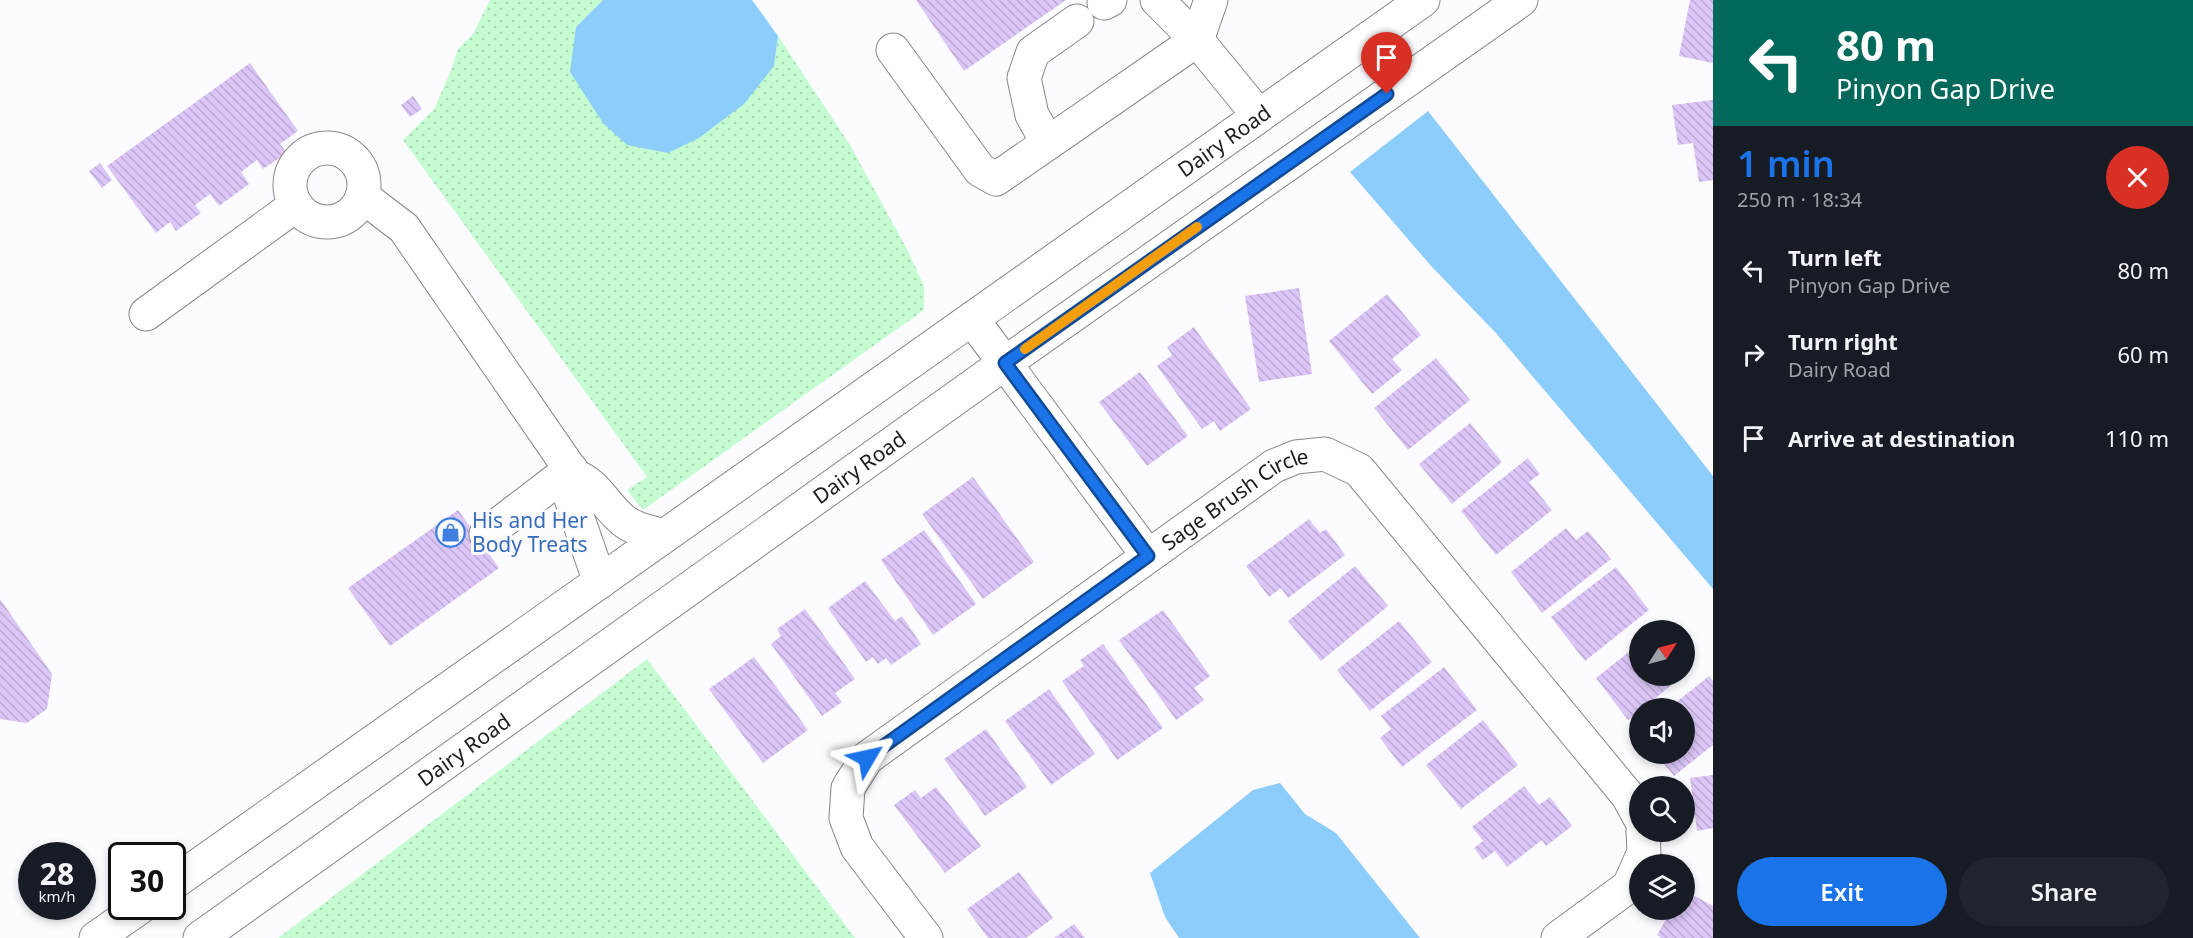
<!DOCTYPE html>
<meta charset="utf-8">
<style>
:root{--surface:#171b24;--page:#20242c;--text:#f1f3f6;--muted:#9ea1a6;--accent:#1a73e8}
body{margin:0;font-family:"Noto Sans",sans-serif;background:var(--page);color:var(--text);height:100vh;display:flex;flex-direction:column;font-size:22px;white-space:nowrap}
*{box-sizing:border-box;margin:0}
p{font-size:20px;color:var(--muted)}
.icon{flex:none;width:33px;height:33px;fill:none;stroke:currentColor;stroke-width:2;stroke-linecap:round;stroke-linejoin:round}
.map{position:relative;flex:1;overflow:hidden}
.sheet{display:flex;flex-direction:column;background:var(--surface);width:480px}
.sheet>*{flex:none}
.hud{background:#00695c;color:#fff;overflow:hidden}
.needle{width:39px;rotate:54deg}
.buttons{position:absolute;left:1629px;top:620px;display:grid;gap:12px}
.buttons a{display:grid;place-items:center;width:66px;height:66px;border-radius:50%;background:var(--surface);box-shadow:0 3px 9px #0003;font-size:30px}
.speed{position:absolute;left:18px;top:842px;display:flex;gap:12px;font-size:30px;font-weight:700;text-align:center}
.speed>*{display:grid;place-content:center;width:78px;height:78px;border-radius:50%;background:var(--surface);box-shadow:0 3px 9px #0003;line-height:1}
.speed small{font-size:15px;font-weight:400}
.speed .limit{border:3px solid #111;border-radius:9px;background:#fff;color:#111}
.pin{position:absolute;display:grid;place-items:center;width:51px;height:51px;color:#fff;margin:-62px -26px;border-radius:50% 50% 50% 0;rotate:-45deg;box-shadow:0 0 6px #0007}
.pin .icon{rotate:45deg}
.me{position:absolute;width:66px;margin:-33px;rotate:54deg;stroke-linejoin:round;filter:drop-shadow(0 0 4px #0008)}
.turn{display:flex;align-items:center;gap:21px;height:126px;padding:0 24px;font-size:27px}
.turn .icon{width:78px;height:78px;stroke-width:2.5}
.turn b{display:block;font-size:42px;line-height:51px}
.round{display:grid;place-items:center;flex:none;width:63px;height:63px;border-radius:32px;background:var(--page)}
.headline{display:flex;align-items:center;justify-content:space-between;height:102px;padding:0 24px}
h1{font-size:36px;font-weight:600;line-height:45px;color:var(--accent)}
.primary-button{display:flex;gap:12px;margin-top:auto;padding:12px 24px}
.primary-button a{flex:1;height:69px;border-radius:36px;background:var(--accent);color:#fff;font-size:24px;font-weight:600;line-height:69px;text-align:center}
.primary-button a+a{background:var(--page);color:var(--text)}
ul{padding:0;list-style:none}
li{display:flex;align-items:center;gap:18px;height:84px;padding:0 24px}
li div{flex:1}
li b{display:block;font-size:22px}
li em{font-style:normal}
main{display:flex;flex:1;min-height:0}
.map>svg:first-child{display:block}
.grass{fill:url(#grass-dots)}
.water{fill:#8dcdfc}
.building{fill:url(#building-back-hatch)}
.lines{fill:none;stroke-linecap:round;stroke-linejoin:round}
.minor-casing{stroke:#89868c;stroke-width:35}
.minor{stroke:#fff;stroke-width:33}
.route-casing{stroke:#114b97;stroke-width:15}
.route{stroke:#1a73e8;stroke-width:10}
.slow{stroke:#f59e0b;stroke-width:10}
.labels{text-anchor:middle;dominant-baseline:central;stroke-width:6;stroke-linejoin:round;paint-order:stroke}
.street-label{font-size:21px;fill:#1c1b1e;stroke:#fcfbff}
.shop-label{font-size:21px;fill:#366cbe;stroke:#fcfbff;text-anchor:start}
</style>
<main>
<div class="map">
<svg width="1713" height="938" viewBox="0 0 1713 938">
<defs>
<pattern id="grass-dots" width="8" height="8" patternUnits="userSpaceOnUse" patternTransform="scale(1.5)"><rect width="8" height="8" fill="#c6fcd1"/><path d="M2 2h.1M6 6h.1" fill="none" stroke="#aad7b3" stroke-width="1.8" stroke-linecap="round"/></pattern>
<pattern id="building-back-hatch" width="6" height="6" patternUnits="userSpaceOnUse" patternTransform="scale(1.5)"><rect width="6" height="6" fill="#dbc6f7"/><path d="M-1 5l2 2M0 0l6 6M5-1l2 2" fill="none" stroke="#bbaad3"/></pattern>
</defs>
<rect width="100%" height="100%" fill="#fcfbff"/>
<!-- grass -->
<g class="grass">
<polygon points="490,0 603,0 576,27 774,66 778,36 850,145 908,251 924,286 924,310 643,510 627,490 647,477 403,140 434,109 450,73 458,49 473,34"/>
<polygon points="647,659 855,938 278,938"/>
</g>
<!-- water -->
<g class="water">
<polygon points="603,0 752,0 778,36 774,66 744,104 699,138 668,153 627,145 603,123 570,72 576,27"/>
<polygon points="1428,111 1713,476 1713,589 1495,332 1432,267 1350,172"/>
<polygon points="1280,783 1305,814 1336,833 1420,938 1179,938 1165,917 1150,873 1253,790"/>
</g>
<!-- building -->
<g class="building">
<polygon points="916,0 1066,0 964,71"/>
<polygon points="1690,0 1713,0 1713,63 1679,56"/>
<polygon points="250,63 298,131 280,144 287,153 263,169 257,160 241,172 249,184 219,206 210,194 195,205 201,213 176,231 170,222 156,233 107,166"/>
<polygon points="413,96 422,109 410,117 401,105"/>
<polygon points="1713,100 1713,180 1699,182 1693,143 1678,145 1672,105"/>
<polygon points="100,163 112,180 102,188 89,171"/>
<polygon points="1299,288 1312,374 1259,382 1245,296"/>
<polygon points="1387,294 1421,335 1392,359 1402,370 1372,394 1329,341"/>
<polygon points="1194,327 1251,409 1220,431 1214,421 1202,429 1157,366 1172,355 1167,347"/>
<polygon points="1436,358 1470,400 1408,450 1374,408"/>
<polygon points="1140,372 1188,436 1147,466 1099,402"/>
<polygon points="1470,423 1502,462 1452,504 1419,464"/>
<polygon points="1528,458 1540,474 1529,482 1552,510 1496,555 1461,511"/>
<polygon points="973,477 1034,562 983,599 922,514"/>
<polygon points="458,510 499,568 390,646 348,588"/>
<polygon points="1309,519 1320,533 1326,529 1345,555 1288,598 1281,588 1269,597 1246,566"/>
<polygon points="1566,528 1576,540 1588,531 1611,559 1542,613 1511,572"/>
<polygon points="924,530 976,604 933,635 881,560"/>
<polygon points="1355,566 1388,606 1321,661 1288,621"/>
<polygon points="1616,567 1649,610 1585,661 1551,617"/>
<polygon points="865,581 895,621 902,616 921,644 891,665 886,658 878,664 873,657 866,662 828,608"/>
<polygon points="0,599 52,674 47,709 27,723 0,719"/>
<polygon points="805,609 855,679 835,693 842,702 822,716 771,644 781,636 777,629"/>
<polygon points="1163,610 1210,676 1194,688 1204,700 1176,720 1119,640"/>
<polygon points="1399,621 1432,662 1370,711 1337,670"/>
<polygon points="1640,643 1640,675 1684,675 1643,708 1640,708 1640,711 1628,720 1596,678"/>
<polygon points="1103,644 1163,728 1117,760 1062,681 1084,666 1080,660"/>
<polygon points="754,657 808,730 763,763 709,689"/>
<polygon points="1444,667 1477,710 1402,767 1380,738 1391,729 1381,716"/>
<polygon points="1709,676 1713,681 1713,745 1674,776 1655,753 1684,753 1684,708 1669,708"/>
<polygon points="1049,689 1095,754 1051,785 1005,721"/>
<polygon points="1483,720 1518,765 1461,809 1426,765"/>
<polygon points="986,729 1027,787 985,816 944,759"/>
<polygon points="1713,775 1713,828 1697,831 1690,778"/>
<polygon points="1524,786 1539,805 1550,797 1572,826 1546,846 1542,840 1507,867 1495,851 1483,860 1474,848 1483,841 1472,827"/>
<polygon points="936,787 981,846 945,873 894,805 915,790 921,798"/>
<polygon points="1019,872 1053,918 1026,938 988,938 967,909"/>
<polygon points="1684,890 1713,906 1713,938 1661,938 1657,935 1672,909 1684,909"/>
<polygon points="1074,924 1085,938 1054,938"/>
</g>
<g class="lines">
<defs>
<g id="minor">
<polyline points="1157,0 1197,40 1259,116"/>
<polyline points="1104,3 1110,0"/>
<polyline points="893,50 980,170 996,179 1197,40 1211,0"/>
<polyline points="1048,143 1032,115 1024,78 1033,52 1077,21"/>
<circle cx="327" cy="185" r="37"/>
<polyline points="362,196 404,228 575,476"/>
<polyline points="146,314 296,205"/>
<polyline points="972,319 1148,556"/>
<polyline points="486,534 571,469"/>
<path d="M600,582L568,490L575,476C597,484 605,506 624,521C635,530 651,532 664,536"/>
<path id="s1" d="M172,884L1423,0"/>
<polyline points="96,938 142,906"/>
<path id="s2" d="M200,938L1005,363L1521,0"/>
<path id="s3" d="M926,938L857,847L846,818L848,788L867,758L1274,466L1296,457L1325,454L1359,470L1628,796L1640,818"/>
<polyline points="1558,938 1629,886 1644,852 1643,831"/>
</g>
</defs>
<!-- minor casing -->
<use href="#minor" class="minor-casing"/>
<!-- minor -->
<use href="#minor" class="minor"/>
</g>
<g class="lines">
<defs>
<polyline id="route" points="867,758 1148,556 1005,363 1387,94"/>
</defs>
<!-- route casing -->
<use href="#route" class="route-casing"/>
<!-- route -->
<use href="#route" class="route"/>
<!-- slow -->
<polyline class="slow" points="1025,349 1197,227"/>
</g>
<!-- icons -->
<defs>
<symbol id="shop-ring" viewBox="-11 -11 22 22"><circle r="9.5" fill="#fcfbff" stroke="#3f7fe0" stroke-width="1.5"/><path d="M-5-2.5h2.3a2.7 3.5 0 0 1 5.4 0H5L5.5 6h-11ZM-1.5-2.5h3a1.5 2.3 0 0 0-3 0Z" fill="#3f7fe0"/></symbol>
</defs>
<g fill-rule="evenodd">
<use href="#shop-ring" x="434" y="516" width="33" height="33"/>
</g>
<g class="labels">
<!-- street labels -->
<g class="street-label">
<text stroke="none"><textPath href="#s1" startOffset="1288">Dairy Road</textPath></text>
<text stroke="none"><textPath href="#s2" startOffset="810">Dairy Road</textPath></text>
<text stroke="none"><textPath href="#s3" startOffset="662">Sage Brush Circle</textPath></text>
<text stroke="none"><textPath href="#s2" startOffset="324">Dairy Road</textPath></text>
</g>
<!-- shop labels -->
<g class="shop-label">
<text x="472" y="520">His and Her<tspan x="472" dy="24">Body Treats</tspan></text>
</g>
</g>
</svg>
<div class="buttons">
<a><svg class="needle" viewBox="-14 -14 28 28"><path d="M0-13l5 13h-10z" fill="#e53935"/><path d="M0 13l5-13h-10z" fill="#9ea1a6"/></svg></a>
<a><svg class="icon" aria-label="sound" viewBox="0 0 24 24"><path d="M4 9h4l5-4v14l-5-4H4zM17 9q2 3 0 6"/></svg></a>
<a><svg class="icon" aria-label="search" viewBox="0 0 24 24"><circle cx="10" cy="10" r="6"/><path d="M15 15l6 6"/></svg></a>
<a><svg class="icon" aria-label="layers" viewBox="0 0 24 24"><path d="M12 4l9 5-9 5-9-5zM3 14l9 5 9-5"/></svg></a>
</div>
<div class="speed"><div>28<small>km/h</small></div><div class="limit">30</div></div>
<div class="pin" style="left:1387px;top:94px;background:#d93025"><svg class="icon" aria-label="arrive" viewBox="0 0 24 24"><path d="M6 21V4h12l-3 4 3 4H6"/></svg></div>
<svg class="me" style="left:867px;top:758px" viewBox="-20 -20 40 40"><path d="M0-17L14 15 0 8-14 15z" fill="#1a73e8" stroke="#fff" stroke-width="4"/></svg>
</div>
<section class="sheet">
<div class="hud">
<div class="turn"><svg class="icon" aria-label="left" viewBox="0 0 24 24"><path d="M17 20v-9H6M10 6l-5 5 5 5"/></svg><div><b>80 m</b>Pinyon Gap Drive</div></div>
</div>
<div class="headline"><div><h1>1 min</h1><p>250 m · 18:34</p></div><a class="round" style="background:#d93025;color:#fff"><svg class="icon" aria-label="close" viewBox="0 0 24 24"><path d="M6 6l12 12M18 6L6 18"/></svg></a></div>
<ul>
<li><svg class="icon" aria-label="left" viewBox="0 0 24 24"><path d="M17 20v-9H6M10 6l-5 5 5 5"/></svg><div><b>Turn left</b><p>Pinyon Gap Drive</p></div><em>80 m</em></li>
<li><svg class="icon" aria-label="right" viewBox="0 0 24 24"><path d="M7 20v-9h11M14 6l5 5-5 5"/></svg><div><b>Turn right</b><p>Dairy Road</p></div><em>60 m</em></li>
<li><svg class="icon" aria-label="arrive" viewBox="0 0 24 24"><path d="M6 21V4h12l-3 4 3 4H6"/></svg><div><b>Arrive at destination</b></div><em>110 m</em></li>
</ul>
<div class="primary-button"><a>Exit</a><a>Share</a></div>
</section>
</main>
